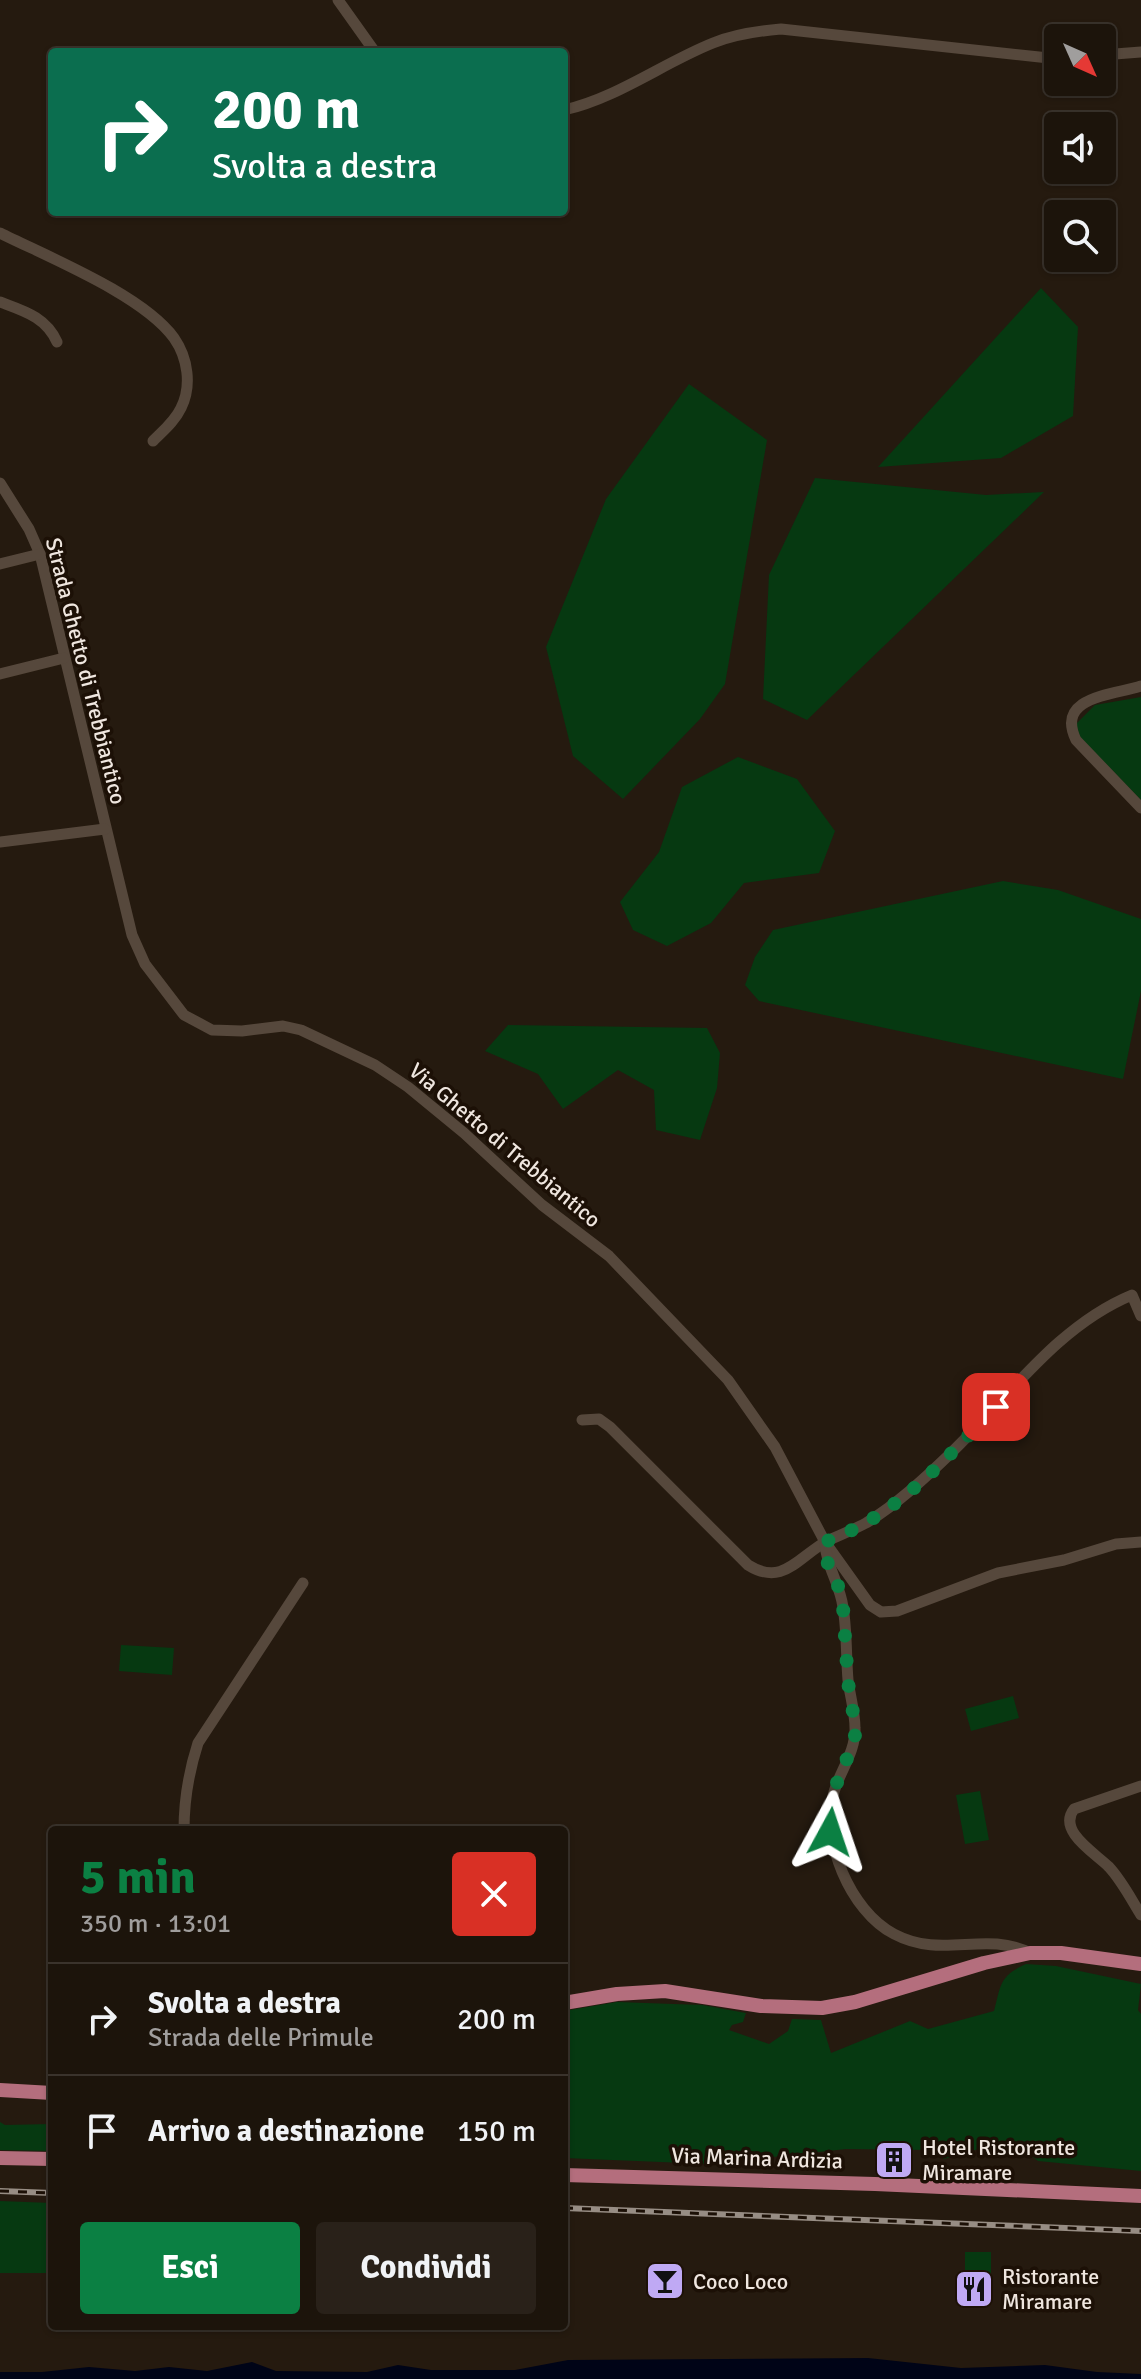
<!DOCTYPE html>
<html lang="it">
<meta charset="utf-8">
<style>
:root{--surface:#1c140b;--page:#292119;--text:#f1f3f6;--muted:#a09e9d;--line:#3a332c;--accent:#0b8043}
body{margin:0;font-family:Signika,sans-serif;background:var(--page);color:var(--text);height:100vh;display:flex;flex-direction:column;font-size:30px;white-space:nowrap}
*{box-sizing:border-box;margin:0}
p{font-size:26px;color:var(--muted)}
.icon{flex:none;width:44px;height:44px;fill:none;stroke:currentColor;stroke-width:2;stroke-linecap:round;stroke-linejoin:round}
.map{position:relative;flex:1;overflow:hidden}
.details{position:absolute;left:48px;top:1826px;width:520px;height:504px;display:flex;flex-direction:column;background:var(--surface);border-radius:8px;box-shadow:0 2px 6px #0004,0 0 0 2px var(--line)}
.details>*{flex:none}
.hud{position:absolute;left:48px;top:48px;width:520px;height:168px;border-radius:8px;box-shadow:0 2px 6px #0004,0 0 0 2px var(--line);background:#0b6e4f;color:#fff;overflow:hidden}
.needle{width:52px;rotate:135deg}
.controls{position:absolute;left:1044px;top:24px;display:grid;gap:16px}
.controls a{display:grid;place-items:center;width:72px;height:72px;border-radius:8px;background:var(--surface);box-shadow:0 2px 6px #0004,0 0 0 2px var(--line);font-size:40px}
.pin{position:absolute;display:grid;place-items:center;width:68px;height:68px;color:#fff;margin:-34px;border-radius:16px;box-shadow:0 4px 12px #0006}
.me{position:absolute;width:88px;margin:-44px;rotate:5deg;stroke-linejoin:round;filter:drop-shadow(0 0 6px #0008)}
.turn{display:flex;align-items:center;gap:28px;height:168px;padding:0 32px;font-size:36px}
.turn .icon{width:104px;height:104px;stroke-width:2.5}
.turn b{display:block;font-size:56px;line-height:68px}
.round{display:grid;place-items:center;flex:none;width:84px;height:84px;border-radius:8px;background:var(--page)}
.summary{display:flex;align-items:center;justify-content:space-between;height:136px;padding:0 32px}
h1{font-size:48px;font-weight:800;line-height:60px;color:var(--accent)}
.button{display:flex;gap:16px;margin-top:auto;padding:16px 32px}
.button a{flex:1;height:92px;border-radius:8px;background:var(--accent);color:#fff;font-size:32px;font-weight:800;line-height:92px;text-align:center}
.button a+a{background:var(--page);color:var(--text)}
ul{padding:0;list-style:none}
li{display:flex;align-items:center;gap:24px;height:112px;padding:0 32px;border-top:2px solid var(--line)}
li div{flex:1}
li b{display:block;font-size:30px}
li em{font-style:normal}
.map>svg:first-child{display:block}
.green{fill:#063911}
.water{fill:#000417}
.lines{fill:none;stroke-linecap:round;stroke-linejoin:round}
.minor{stroke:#56483c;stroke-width:11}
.major{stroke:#b46e7d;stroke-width:14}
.rail-casing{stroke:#978d84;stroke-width:6}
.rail{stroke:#1c1006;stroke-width:3;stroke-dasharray:9;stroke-linecap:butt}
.route{stroke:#0b8043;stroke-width:14;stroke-dasharray:0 25.2}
.labels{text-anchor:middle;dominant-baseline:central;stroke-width:7;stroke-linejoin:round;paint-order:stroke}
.street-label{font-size:22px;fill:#efe6df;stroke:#1c1006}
.poi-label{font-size:22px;fill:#efe6df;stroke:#1c1006;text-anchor:start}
</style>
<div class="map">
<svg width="1141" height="2379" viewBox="0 0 1141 2379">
<rect width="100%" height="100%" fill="#251a0f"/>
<!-- green -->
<g class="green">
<polygon points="1041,288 1078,327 1073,416 1001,458 878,467"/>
<polygon points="689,384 767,440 725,684 700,719 623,799 573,756 546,647 606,499"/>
<polygon points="815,478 986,495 1044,492 807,720 763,699 769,575"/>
<polygon points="1141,697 1141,800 1080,737 1076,724 1095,705"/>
<polygon points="738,757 797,779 835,831 819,873 744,883 711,923 667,946 633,930 620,902 659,852 682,787"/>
<polygon points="1003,881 1058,890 1141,919 1141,991 1123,1079 759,1001 745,985 755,957 773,930"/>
<polygon points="508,1025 707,1028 720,1053 717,1088 700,1140 656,1130 654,1090 618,1070 563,1109 538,1074 485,1051"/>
<polygon points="121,1645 174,1648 172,1675 119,1671"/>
<polygon points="1013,1696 1019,1718 971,1731 965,1709"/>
<polygon points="980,1791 989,1840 965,1844 956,1795"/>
<path d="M1026,1964L1056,1966L1141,1984L1138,2010L1141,2014V2171L1038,2161L1021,2148L992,2145L944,2159L931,2150L846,2149L709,2164L564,2158V2011L617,2002L702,2005L746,2013L743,2022L732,2025L729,2030L769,2044L788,2031L792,2019L821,2020L831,2053L910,2021L928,2029L994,2011C1001,1985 999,1976 1026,1964Z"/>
<polygon points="0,2122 5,2125 52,2124 52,2151 0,2150"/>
<polygon points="0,2201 52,2203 52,2273 0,2273"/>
<rect x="965" y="2252" width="26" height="25"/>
</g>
<!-- water -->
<polygon class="water" points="868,2358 961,2368 1045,2365 1097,2372 1141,2374 1141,2379 0,2379 0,2372 42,2372 89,2367 135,2371 169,2367 207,2371 252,2362 276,2371 367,2372 398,2365 431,2370 515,2370 568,2360"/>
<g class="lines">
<!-- minor -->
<g class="minor">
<polyline points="338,0 375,52"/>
<polyline points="1102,55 1141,52"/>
<path d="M564,110C617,98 663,63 713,43C735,34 758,31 781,29L1058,59"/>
<path d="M0,233C48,257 143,295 174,338C188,358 192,386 181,408C175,421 163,431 153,441"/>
<path d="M0,302C24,311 46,317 57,342"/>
<polyline points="0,483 29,529 40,554 132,935 145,964 184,1015 212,1030 242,1031 283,1026 301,1030 375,1065 408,1087 464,1133 542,1205 609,1256 728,1380 775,1447 825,1542 870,1605 881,1612 897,1611 998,1573 1064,1560 1116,1544 1141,1542"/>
<polyline points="0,564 40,554"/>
<polyline points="0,674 64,658"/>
<path d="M1141,686C1114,695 1055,696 1076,740L1141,808"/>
<polyline points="0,842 105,829"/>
<path d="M582,1420L599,1419L610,1427L748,1565C783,1587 798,1557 827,1541C840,1535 853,1530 866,1523C896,1505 925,1478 950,1454C1008,1398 1057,1326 1132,1295L1141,1316"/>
<path d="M825,1543C826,1566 840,1584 843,1607C847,1631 846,1656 848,1680C850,1696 855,1712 855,1728C856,1751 840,1771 834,1792C820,1839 850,1911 894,1934C943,1960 984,1930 1030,1953"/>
<path d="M1141,1786L1074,1809C1057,1831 1095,1853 1109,1867C1122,1881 1131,1899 1141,1915"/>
<path d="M184,1830C184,1800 189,1771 198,1743L303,1583"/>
</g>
<!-- major -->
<g class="major">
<polyline points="564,2003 617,1994 665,1991 761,2006 822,2008 855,2002 984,1963 1030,1953 1061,1953 1141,1964"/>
<polyline points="0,2090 52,2093"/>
<polyline points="0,2158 52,2159"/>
<polyline points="564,2175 875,2184 1141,2196"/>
</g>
<defs>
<g id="rail">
<polyline points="0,2191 52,2193"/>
<polyline points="564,2208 1141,2231"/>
</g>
</defs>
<!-- rail casing -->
<use href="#rail" class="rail-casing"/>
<!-- rail -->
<use href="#rail" class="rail"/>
</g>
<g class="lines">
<!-- route -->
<path class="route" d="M830,1832V1810L834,1790L853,1744L856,1731L848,1682L843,1607L839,1588L826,1559L825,1542C838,1536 852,1531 865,1523C915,1495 956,1448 996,1407"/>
</g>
<!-- icons -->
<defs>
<symbol id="building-square" viewBox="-11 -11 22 22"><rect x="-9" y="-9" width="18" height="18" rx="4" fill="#bfa9f4" stroke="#1c1006"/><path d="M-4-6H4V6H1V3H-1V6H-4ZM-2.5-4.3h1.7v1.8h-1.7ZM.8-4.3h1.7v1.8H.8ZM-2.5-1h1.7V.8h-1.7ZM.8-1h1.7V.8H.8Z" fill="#111"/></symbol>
<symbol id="bar-square" viewBox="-11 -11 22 22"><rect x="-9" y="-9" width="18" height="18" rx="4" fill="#bfa9f4" stroke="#1c1006"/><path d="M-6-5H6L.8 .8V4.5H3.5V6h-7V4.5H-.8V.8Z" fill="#111"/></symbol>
<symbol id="restaurant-square" viewBox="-11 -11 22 22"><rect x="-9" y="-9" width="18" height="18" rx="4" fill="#bfa9f4" stroke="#1c1006"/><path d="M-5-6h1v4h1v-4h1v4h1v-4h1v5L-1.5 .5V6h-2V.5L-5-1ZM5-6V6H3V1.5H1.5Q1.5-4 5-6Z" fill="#111"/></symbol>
</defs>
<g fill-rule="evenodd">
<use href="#building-square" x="872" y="2138" width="44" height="44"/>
<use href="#bar-square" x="643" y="2259" width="44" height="44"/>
<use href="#restaurant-square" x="952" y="2267" width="44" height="44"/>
</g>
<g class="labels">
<!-- street labels -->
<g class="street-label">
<text transform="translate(86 671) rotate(76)">Strada Ghetto di Trebbiantico</text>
<text transform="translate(505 1145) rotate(40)">Via Ghetto di Trebbiantico</text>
<text transform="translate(757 2158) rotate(2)">Via Marina Ardizia</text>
</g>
<!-- poi labels -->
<g class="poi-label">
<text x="922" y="2147">Hotel Ristorante<tspan x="922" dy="25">Miramare</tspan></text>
<text x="1002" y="2276">Ristorante<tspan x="1002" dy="25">Miramare</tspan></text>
<text x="693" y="2281">Coco Loco</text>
</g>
</g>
</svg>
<div class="controls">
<a><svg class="needle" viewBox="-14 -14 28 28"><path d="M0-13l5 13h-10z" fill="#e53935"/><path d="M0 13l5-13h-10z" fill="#a09e9d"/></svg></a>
<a><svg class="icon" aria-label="sound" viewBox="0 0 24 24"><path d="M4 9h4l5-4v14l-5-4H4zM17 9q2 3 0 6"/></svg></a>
<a><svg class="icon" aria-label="search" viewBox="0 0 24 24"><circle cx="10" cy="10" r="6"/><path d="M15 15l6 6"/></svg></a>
</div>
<div class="pin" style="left:996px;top:1407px;background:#d93025"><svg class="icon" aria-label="arrive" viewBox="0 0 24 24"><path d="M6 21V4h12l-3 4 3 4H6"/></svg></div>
<svg class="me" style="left:830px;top:1832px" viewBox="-20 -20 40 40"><path d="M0-17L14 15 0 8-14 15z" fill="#0b8043" stroke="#fff" stroke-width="4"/></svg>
<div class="hud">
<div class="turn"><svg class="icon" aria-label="right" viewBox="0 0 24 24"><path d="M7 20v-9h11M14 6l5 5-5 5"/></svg><div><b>200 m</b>Svolta a destra</div></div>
</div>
<section class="details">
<div class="summary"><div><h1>5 min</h1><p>350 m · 13:01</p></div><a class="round" style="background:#d93025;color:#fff"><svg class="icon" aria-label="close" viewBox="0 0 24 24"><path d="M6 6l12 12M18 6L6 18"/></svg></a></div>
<ul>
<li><svg class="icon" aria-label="right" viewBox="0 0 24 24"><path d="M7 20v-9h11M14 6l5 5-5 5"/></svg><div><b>Svolta a destra</b><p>Strada delle Primule</p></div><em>200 m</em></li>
<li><svg class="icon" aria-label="arrive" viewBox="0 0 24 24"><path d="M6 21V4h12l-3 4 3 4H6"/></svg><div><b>Arrivo a destinazione</b></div><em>150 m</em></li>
</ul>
<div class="button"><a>Esci</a><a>Condividi</a></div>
</section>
</div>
